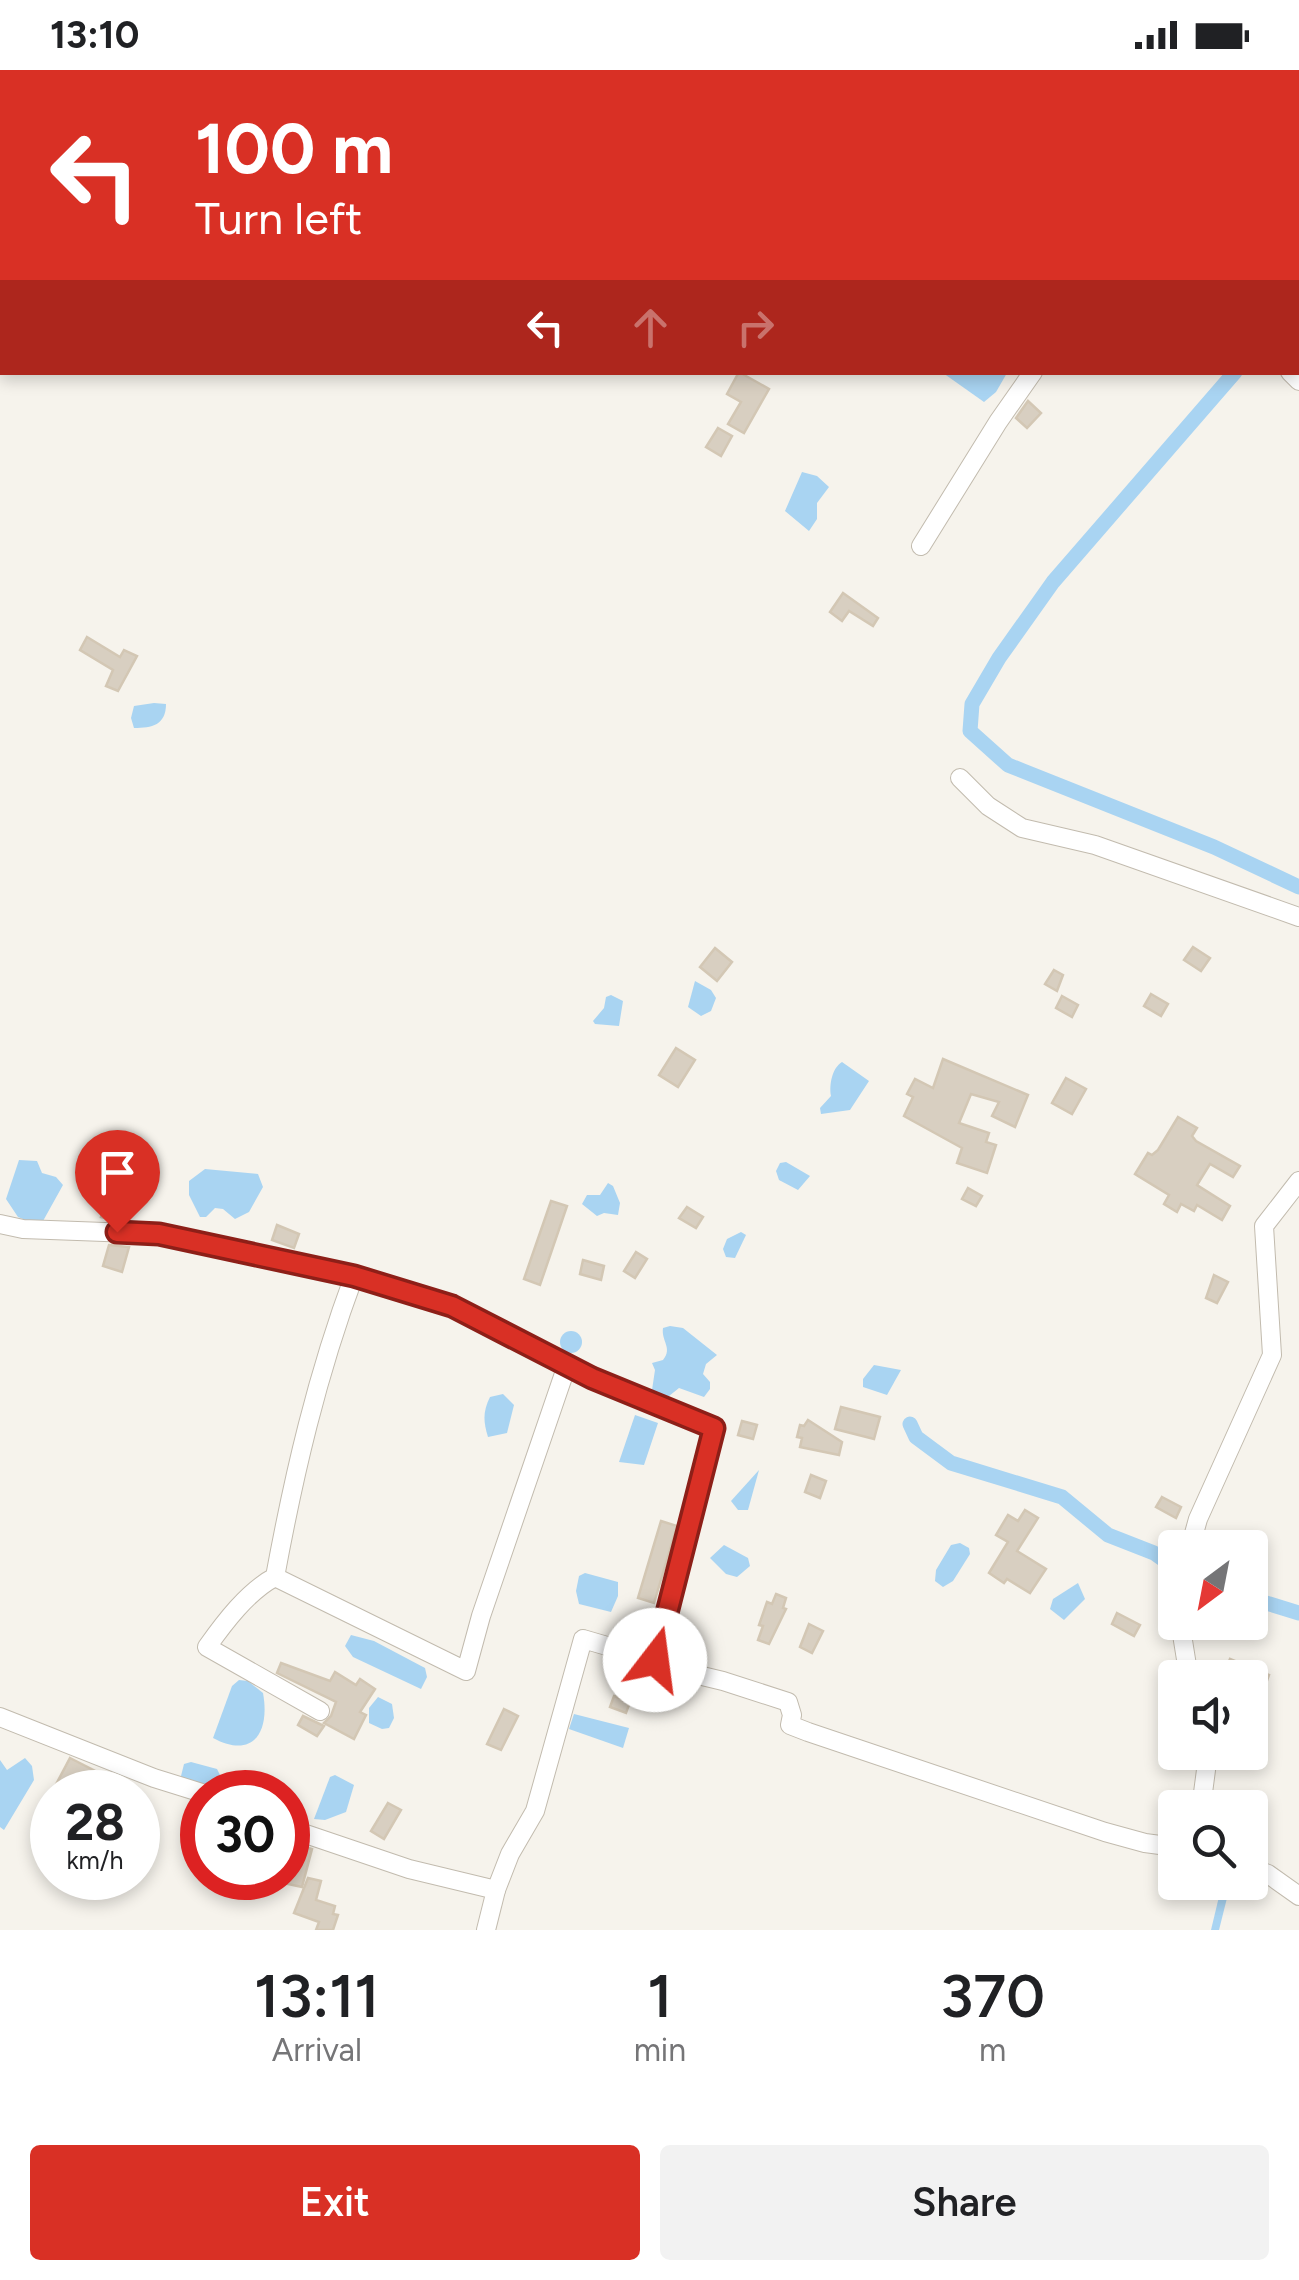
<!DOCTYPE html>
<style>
:root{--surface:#fff;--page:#f2f2f2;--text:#202124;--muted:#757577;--accent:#d93025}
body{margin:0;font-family:Figtree,sans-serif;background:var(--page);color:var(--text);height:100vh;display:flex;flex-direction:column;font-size:38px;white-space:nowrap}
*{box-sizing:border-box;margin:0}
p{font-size:32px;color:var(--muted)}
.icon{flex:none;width:55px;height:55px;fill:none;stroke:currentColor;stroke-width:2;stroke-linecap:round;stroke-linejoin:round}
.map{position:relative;height:1860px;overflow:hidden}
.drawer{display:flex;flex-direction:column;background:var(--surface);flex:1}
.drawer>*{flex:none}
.banner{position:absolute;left:0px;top:0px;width:1300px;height:305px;box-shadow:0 5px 15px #0003;background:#d93025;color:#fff;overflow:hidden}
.needle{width:65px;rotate:212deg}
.fabs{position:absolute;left:1158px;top:1460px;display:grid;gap:20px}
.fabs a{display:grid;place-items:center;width:110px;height:110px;border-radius:10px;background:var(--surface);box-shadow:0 5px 15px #0003;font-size:50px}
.speed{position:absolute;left:30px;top:1700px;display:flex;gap:20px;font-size:50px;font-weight:700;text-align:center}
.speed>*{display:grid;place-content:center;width:130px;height:130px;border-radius:50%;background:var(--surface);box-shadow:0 5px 15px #0003;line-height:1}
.speed small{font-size:25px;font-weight:400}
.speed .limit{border:15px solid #d22;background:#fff;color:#111}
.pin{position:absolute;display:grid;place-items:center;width:85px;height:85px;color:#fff;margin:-102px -42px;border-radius:50% 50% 50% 0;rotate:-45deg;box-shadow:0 0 10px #0007}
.pin .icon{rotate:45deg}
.me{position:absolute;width:110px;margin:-55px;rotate:15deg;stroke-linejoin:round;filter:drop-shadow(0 0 8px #0008)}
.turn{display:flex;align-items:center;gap:35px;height:210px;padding:0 30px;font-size:45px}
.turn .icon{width:130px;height:130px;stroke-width:2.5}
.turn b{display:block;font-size:70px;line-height:85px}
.lanes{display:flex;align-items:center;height:95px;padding:0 30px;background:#0003;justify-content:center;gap:50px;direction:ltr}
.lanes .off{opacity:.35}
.eta{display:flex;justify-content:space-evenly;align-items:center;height:170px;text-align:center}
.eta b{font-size:60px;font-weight:600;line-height:70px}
.cta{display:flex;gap:20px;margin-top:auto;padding:20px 30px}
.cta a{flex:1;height:115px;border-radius:10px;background:var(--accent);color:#fff;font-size:40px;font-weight:600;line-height:115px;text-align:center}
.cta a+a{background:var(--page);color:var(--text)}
.status{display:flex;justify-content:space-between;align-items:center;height:70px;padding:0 50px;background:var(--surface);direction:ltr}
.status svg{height:28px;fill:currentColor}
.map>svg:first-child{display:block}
.water{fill:#a9d4f2}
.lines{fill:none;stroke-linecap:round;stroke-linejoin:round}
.canal{stroke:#a9d4f2;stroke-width:15}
.building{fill:#d8cfc1;stroke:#d3c7b4;stroke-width:2.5}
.street-casing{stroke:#c2bbae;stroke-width:20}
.street{stroke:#fff;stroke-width:18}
.route-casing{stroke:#8d1f18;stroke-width:25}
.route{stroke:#d93025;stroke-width:18}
</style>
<div class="status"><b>13:10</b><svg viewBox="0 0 49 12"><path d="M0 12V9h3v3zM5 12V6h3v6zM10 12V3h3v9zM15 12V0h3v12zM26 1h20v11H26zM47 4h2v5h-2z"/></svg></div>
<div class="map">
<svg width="1299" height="1860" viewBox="0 0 1299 1860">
<rect width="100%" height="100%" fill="#f6f3ec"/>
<!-- water -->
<g class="water">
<polygon points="943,303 1007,302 1007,303 996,322 984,332"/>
<polygon points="802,402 817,406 829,417 817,433 817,449 809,461 785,441"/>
<path d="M154,633L166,634C166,655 152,658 134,658L131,648L134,636Z"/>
<polygon points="695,911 711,920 716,928 711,941 701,946 688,937"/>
<polygon points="611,925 623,931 619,956 595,954 593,951 604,938 606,927"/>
<path d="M842,992L869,1011L850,1040L821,1044L820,1038L831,1026C829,1015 832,998 842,992Z"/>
<polygon points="19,1090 37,1091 42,1103 56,1107 63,1115 43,1151 33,1153 18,1147 6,1129"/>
<polygon points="786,1092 810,1106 798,1120 779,1110 776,1101 780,1093"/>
<polygon points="113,1098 125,1101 133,1110 121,1130 102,1123"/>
<polygon points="205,1099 258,1104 263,1117 249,1142 235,1149 223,1139 215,1138 206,1147 200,1147 189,1125 189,1111"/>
<polygon points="608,1113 613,1116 620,1133 618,1145 604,1143 597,1146 582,1134 587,1125 600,1125"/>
<polygon points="741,1162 746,1165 735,1188 726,1187 723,1179 727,1169"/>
<path d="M670,1256L683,1258L717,1285L706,1294L703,1304L710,1312V1319L704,1327L679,1318L664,1330L652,1320L655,1300L652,1293L663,1290C673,1278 661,1271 663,1258Z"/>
<circle cx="571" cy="1272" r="11"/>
<polygon points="874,1295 901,1300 887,1325 863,1317 863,1309"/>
<path d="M503,1324L514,1335L507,1363L488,1367C483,1351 483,1341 490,1327Z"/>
<polygon points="635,1345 658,1353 644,1395 619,1392"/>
<polygon points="759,1400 748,1440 738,1440 731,1431"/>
<polygon points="960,1473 969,1478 970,1484 953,1511 943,1517 935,1511 936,1500 951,1475"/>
<polygon points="724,1475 748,1488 750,1496 737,1507 726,1504 710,1488"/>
<polygon points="585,1503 618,1512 618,1526 611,1542 579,1534 576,1521 579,1506"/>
<polygon points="1078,1513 1085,1529 1064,1550 1050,1539 1053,1529"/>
<polygon points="351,1565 374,1571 425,1598 427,1607 421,1619 353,1587 345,1576"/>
<path d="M239,1610L248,1611L263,1623C270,1661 254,1690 213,1668L232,1616Z"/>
<polygon points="378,1627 392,1634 394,1648 389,1658 382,1659 369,1653 369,1638"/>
<polygon points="574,1644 629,1658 623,1678 569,1659"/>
<polygon points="25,1688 32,1696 34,1710 4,1760 0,1757 0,1690 7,1700"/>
<polygon points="191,1692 217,1699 220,1705 209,1722 180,1710 184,1694"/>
<polygon points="335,1705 354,1715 346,1742 325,1750 314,1749 330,1707"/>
<polygon points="1242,1723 1265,1723 1250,1763 1250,1738 1237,1737"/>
<polygon points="1222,1814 1230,1816 1219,1860 1211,1860"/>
</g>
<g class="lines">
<!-- canal -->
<g class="canal">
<polyline points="1298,234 1299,233"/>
<polyline points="1235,302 1053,512 999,588 972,634 970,661 1008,695 1214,777 1299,817"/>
<polyline points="910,1354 916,1367 951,1393 1062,1427 1108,1465 1154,1483 1175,1498"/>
<polyline points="1250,1528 1299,1543"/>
</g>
</g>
<!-- building -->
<g class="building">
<polygon points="739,302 769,319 744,363 728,354 741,332 727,324"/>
<polygon points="1028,331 1041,343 1027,358 1016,348"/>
<polygon points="718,358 732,366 721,386 706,377"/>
<polygon points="843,523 878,548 873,556 849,541 842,551 830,542"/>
<polygon points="87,567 120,587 124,580 137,586 118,621 106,616 113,600 80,580"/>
<polygon points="1193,877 1210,888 1201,901 1184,890"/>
<polygon points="715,878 732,892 717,911 700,897"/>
<polygon points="1054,900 1063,905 1057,921 1045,914"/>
<polygon points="1151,924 1168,934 1161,946 1144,936"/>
<polygon points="1062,926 1078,935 1072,947 1056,938"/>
<polygon points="676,978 695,990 678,1017 659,1005"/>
<polygon points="943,989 1028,1025 1015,1057 992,1046 999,1032 971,1024 959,1053 989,1063 986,1072 996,1075 987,1103 957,1093 962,1078 904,1046 913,1027 907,1024 915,1009 933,1018"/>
<polygon points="1066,1008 1086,1019 1072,1044 1052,1033"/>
<polygon points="1178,1047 1197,1058 1192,1066 1196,1071 1240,1096 1233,1107 1210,1094 1197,1115 1230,1136 1222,1150 1197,1135 1194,1141 1181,1134 1177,1142 1164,1134 1169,1125 1135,1104 1148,1083 1152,1085 1158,1080"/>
<polygon points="968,1118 982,1126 976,1136 962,1129"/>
<polygon points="105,1129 119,1132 114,1150 101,1147"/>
<polygon points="551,1131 567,1136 540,1215 524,1209"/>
<polygon points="687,1137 703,1147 696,1158 679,1148"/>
<polygon points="277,1155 299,1164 294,1178 272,1170"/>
<polygon points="109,1175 129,1177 122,1202 103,1196"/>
<polygon points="636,1182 647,1189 635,1208 624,1201"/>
<polygon points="583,1190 604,1196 601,1210 580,1204"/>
<polygon points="1214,1205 1228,1212 1217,1233 1206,1228"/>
<polygon points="841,1337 880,1347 874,1369 835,1359"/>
<polygon points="808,1350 842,1372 839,1385 800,1377 802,1368 797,1367 800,1355 804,1356"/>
<polygon points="742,1351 757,1355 753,1369 738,1365"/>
<polygon points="811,1405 826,1411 820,1428 805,1422"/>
<polygon points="1162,1427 1181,1437 1176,1448 1156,1437"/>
<polygon points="1025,1440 1038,1448 1017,1481 1046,1499 1030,1523 1007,1509 1004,1513 989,1503 1008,1472 996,1465 1008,1445 1018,1451"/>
<polygon points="661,1451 677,1456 654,1533 638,1528"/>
<polygon points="776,1524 786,1528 783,1538 786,1539 769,1574 758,1570 763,1556 759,1555 767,1532 772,1534"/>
<polygon points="1117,1543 1140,1555 1134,1566 1112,1554"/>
<polygon points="809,1554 823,1561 812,1583 800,1577"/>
<polygon points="1230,1589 1269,1605 1252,1653 1250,1608 1240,1608 1225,1601"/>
<polygon points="281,1593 330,1611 335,1602 356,1615 360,1609 375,1619 360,1642 366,1645 354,1669 324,1653 331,1646 336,1632 277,1603"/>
<polygon points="614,1626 630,1632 626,1643 610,1637"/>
<polygon points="504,1639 518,1646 501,1680 487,1674"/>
<polygon points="303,1646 324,1656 317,1666 298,1655"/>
<polygon points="70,1688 105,1706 96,1722 52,1722"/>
<polygon points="388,1733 401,1740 384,1769 371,1761"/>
<polygon points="290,1772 312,1779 302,1817 288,1814"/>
<polygon points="308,1808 321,1811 316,1830 335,1836 333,1844 338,1845 333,1860 316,1860 319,1852 294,1843"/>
</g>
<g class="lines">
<defs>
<g id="street">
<polyline points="638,0 642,2"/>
<polyline points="992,0 999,2"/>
<polyline points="1298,191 1299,189"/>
<polyline points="1290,302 1299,311"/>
<polyline points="921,476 998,352 1033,302"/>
<polyline points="960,708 988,736 1022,758 1095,775 1299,847"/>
<path d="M0,1154L23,1159L159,1164L354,1206C317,1305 294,1404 275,1507C248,1521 224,1553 207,1577L320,1641"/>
<polyline points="354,1206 453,1237 617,1319 715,1359 655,1590"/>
<polyline points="1190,1478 1198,1449 1272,1285 1264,1156 1299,1111"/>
<polyline points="275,1507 466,1601 481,1546 567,1295"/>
<polyline points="1180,1552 1189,1608"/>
<polyline points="0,1647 154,1708 202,1723"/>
<polyline points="1201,1738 1206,1700 1202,1682"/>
<polyline points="288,1758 409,1799 496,1820 510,1784 535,1741 583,1569 655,1590 673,1599 723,1611 788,1632 792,1645 790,1655 808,1662 1105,1762 1145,1773 1175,1777"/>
<polyline points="1250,1797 1268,1804 1299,1826"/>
<polyline points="486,1860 496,1820"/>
</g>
</defs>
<!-- street casing -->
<use href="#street" class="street-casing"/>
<!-- street -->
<use href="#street" class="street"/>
</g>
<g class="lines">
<defs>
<polyline id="route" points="117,1162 159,1164 354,1206 452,1236 592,1308 714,1358 655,1590"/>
</defs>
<!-- route casing -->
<use href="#route" class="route-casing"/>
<!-- route -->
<use href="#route" class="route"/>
</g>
</svg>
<div class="fabs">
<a><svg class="needle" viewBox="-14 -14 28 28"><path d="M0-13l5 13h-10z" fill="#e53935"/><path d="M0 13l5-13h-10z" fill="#757577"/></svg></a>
<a><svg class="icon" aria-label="sound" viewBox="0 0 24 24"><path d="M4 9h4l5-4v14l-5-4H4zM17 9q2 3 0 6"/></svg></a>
<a><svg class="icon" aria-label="search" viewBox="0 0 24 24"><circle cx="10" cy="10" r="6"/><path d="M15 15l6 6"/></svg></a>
</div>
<div class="speed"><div>28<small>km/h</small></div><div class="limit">30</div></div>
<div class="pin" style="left:117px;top:1162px;background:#d93025"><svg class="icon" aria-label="arrive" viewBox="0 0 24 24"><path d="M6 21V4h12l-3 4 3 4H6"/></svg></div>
<svg class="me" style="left:655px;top:1590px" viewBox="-20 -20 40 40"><circle r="19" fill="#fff"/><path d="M0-13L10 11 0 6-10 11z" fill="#d93025"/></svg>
<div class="banner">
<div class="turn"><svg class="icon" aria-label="left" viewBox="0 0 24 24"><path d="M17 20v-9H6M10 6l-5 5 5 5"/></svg><div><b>100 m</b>Turn left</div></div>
<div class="lanes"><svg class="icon" aria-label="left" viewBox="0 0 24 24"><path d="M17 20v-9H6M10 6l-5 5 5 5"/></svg><svg class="icon off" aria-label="ahead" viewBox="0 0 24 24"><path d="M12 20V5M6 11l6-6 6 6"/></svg><svg class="icon off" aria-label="right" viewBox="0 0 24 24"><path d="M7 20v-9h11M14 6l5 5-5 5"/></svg></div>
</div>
</div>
<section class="drawer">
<div class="eta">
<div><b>13:11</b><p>Arrival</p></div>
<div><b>1</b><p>min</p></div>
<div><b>370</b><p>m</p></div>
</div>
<div class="cta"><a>Exit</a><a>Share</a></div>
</section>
